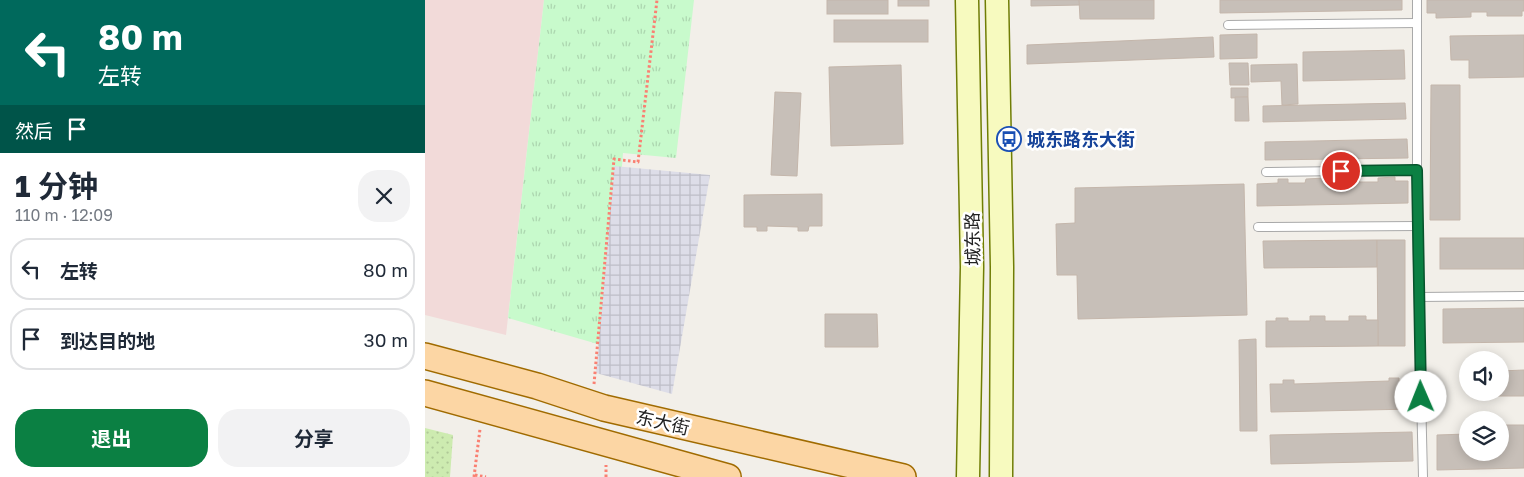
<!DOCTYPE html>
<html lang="zh">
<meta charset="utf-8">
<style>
:root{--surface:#fff;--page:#f2f2f3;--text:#1f2937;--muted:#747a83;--line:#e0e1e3;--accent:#0b8043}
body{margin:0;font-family:"Golos Text","Noto Sans SC",sans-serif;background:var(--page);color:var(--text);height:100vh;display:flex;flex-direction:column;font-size:19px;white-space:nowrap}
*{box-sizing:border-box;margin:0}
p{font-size:16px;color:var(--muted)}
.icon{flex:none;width:28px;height:28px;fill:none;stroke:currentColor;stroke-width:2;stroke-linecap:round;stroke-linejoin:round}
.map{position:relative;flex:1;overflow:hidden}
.sheet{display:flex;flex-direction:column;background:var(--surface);width:425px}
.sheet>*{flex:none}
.hud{background:#00695c;color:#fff;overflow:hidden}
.fabs{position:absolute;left:1034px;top:351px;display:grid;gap:10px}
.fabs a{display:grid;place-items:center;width:50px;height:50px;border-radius:50%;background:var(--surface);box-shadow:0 2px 12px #0003;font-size:25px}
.pin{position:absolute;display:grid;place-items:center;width:42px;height:42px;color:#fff;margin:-21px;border:2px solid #fff;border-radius:50%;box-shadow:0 1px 5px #0007}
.me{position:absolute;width:55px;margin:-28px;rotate:359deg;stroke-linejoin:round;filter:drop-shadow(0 0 4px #0008)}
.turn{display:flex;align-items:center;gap:18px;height:105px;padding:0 15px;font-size:22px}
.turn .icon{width:65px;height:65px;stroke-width:2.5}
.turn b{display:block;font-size:35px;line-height:42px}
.then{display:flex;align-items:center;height:48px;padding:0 15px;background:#0003;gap:10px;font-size:19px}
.round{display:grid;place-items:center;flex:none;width:52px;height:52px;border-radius:20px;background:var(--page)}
.overview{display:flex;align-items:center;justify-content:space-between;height:85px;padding:0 15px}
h1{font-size:30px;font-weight:700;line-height:38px}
.action{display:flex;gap:10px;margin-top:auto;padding:10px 15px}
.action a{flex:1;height:58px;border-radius:20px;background:var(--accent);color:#fff;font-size:20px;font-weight:700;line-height:58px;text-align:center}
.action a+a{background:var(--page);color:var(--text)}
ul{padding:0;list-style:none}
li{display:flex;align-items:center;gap:15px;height:62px;margin:0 10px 8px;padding:0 5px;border:2px solid var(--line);border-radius:20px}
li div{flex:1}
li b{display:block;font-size:19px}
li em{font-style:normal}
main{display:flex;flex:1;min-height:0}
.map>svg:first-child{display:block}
.commercial{fill:#f2dad9}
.grass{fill:url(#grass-dots)}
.park{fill:url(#park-tufts)}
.plaza{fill:url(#plaza-grid)}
.building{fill:#c7bfb8;stroke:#c4b6ab}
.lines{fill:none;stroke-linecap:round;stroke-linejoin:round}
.lane-casing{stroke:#a9a9a9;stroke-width:10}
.secondary-casing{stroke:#707d05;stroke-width:25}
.primary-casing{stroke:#a06b00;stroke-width:28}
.path{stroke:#fa8072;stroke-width:3;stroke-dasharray:2.5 2.5;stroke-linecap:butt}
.lane{stroke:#fff;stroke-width:8}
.secondary{stroke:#f7fabf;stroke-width:22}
.primary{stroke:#fcd6a4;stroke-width:25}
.route-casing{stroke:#07532c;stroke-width:12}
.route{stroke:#0b8043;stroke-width:9}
.labels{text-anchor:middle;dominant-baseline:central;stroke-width:5;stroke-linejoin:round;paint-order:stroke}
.transit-label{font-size:18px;font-weight:bold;fill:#164399;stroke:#fff;text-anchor:start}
.street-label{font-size:18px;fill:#222;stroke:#fff}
</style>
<main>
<section class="sheet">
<div class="hud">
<div class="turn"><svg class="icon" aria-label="left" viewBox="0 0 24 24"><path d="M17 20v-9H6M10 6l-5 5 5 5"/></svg><div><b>80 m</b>左转</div></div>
<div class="then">然后<svg class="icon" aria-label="arrive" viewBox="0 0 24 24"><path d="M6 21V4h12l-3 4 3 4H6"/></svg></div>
</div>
<div class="overview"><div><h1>1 分钟</h1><p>110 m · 12:09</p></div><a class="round"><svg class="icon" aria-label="close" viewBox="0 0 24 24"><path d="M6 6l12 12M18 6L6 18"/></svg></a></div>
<ul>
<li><svg class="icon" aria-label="left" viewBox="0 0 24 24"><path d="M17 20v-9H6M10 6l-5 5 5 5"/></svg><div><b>左转</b></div><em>80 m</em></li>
<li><svg class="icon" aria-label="arrive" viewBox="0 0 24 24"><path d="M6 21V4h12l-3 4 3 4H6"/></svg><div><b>到达目的地</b></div><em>30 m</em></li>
</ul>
<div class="action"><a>退出</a><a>分享</a></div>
</section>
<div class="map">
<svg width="1099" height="477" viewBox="0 0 1099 477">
<defs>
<pattern id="grass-dots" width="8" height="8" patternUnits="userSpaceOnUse" patternTransform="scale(1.25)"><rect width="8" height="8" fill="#cdebb0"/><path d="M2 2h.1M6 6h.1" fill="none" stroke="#b0c997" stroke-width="1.8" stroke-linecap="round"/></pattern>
<pattern id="park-tufts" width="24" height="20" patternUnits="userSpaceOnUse" patternTransform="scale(1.25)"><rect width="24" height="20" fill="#c8facc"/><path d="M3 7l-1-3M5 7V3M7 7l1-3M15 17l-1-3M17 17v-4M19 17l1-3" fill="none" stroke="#acd6af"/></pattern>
<pattern id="plaza-grid" width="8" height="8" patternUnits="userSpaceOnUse" patternTransform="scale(1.25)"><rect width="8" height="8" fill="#dddde8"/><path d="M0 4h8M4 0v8" fill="none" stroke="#bdbdc7"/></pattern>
</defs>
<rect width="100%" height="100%" fill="#f2efe9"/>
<!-- commercial -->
<polygon class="commercial" points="0,0 119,0 81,335 0,315"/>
<!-- grass -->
<polygon class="grass" points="0,428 28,435 25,477 0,477"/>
<!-- park -->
<polygon class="park" points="119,0 269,0 251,158 198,153 183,347 83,318"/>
<!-- plaza -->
<polygon class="plaza" points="189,166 285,175 247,394 171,373"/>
<!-- building -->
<g class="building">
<rect x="402" y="0" width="61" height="14"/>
<rect x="473" y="0" width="31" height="6"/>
<polygon points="606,0 654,0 655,5 606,6"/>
<polygon points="654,0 729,0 729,19 655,19"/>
<polygon points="795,0 977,0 977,10 795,13"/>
<polygon points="1002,0 1099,0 1099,11 1097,11 1097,16 1062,16 1062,12 1046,12 1046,17 1011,18 1011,13 1002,13"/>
<rect x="409" y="20" width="94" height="22"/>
<polygon points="832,34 832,58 795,59 795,35"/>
<polygon points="1099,35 1099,77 1044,78 1044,60 1026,60 1025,36"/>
<polygon points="788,37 789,57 602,64 602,45"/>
<polygon points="979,50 980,79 878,81 878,52"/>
<polygon points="804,63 823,63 824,85 805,85"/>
<polygon points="872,64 873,104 857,105 856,81 826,82 826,65"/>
<polygon points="476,65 478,144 406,146 404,67"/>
<polygon points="1006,85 1035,85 1035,220 1005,220"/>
<polygon points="806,88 823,88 823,97 806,98"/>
<polygon points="350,92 376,93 372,176 346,175"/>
<polygon points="810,97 823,97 824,121 810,121"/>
<polygon points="980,103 981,119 838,122 838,106"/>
<polygon points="982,139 983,158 840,160 840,142"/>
<polygon points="970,177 970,181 983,181 983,203 832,206 832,184 853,183 853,179 863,179 863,183 880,183 881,179 900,178 900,182 919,182 919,178 934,178 934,182 953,182 953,178"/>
<polygon points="819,184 822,315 653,319 652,275 632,275 631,224 650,223 650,188"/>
<polygon points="397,194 397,226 384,226 383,231 373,231 373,227 342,226 342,231 332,231 332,227 319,227 319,195"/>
<rect x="1015" y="238" width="84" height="31"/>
<polygon points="952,240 952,267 839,268 838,241"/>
<polygon points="952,240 980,240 980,346 953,346"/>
<polygon points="1099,308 1099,342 1018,343 1018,309"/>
<polygon points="400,314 452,314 453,347 400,347"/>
<polygon points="885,316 900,316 900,321 924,321 924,316 941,316 941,320 953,320 953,346 841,347 841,321 851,321 851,318 863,318 863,321 885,321"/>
<polygon points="831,339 832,431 815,431 814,340"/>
<polygon points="1099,370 1099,396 1068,396 1068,392 1075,392 1075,371"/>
<polygon points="964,378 974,378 974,381 987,381 988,409 846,412 845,384 858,384 858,380 869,380 869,384 964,381"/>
<polygon points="1075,425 1099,425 1099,468 1012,470 1012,435 1042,434 1042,452 1075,452"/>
<polygon points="987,432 988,461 846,464 845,435"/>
</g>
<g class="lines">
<defs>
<g id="lane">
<polyline points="992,0 992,226 998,477"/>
<polyline points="803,25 992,23"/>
<polyline points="841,172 992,170"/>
<polyline points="833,227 992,226"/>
<polyline points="994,297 1099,296"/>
</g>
<g id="secondary">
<polyline points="542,0 547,267 543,477"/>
<polyline points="572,0 577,267 576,477"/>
</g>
<g id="primary">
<polyline points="0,356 112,386 179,408 478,477"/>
<polyline points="0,393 303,477"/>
</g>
</defs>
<!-- lane casing -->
<use href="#lane" class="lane-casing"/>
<!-- secondary casing -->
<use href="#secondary" class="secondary-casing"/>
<!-- primary casing -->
<use href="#primary" class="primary-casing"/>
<!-- path -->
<g class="path">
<polyline points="169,384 189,159 213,162 232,0"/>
<polyline points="50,475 61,477"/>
<polyline points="49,477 55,429"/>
<polyline points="181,477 181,465"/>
</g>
<!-- lane -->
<use href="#lane" class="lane"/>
<!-- secondary -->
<use href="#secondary" class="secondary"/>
<!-- primary -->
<use href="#primary" class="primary"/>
</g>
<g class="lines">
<defs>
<polyline id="route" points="916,171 992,170 996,397"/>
</defs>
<!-- route casing -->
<use href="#route" class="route-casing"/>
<!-- route -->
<use href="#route" class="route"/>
</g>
<!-- icons -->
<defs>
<symbol id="bus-ring" viewBox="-11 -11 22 22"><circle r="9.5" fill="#fff" stroke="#1a4fb4" stroke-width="1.5"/><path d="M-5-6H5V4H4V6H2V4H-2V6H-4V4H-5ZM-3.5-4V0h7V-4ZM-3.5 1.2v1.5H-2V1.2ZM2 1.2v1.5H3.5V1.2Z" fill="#1a4fb4"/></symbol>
</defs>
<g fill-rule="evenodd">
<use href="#bus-ring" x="570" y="125" width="28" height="28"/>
</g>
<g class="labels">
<!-- transit labels -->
<g class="transit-label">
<text x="602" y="139">城东路东大街</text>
</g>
<!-- street labels -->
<g class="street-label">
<text transform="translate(547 239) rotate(-91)">城东路</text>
<text transform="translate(238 422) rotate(13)">东大街</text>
</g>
</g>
</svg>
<div class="fabs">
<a><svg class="icon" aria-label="sound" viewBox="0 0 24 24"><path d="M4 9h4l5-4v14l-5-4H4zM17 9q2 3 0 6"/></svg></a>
<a><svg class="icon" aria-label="layers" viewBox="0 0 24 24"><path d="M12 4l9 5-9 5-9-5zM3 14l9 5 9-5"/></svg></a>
</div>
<div class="pin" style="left:916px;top:171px;background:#d93025"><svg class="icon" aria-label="arrive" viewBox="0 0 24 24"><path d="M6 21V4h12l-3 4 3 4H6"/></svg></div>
<svg class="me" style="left:996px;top:397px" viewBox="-20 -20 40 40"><circle r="19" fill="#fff"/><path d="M0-13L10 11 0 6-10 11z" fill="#0b8043"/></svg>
</div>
</main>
